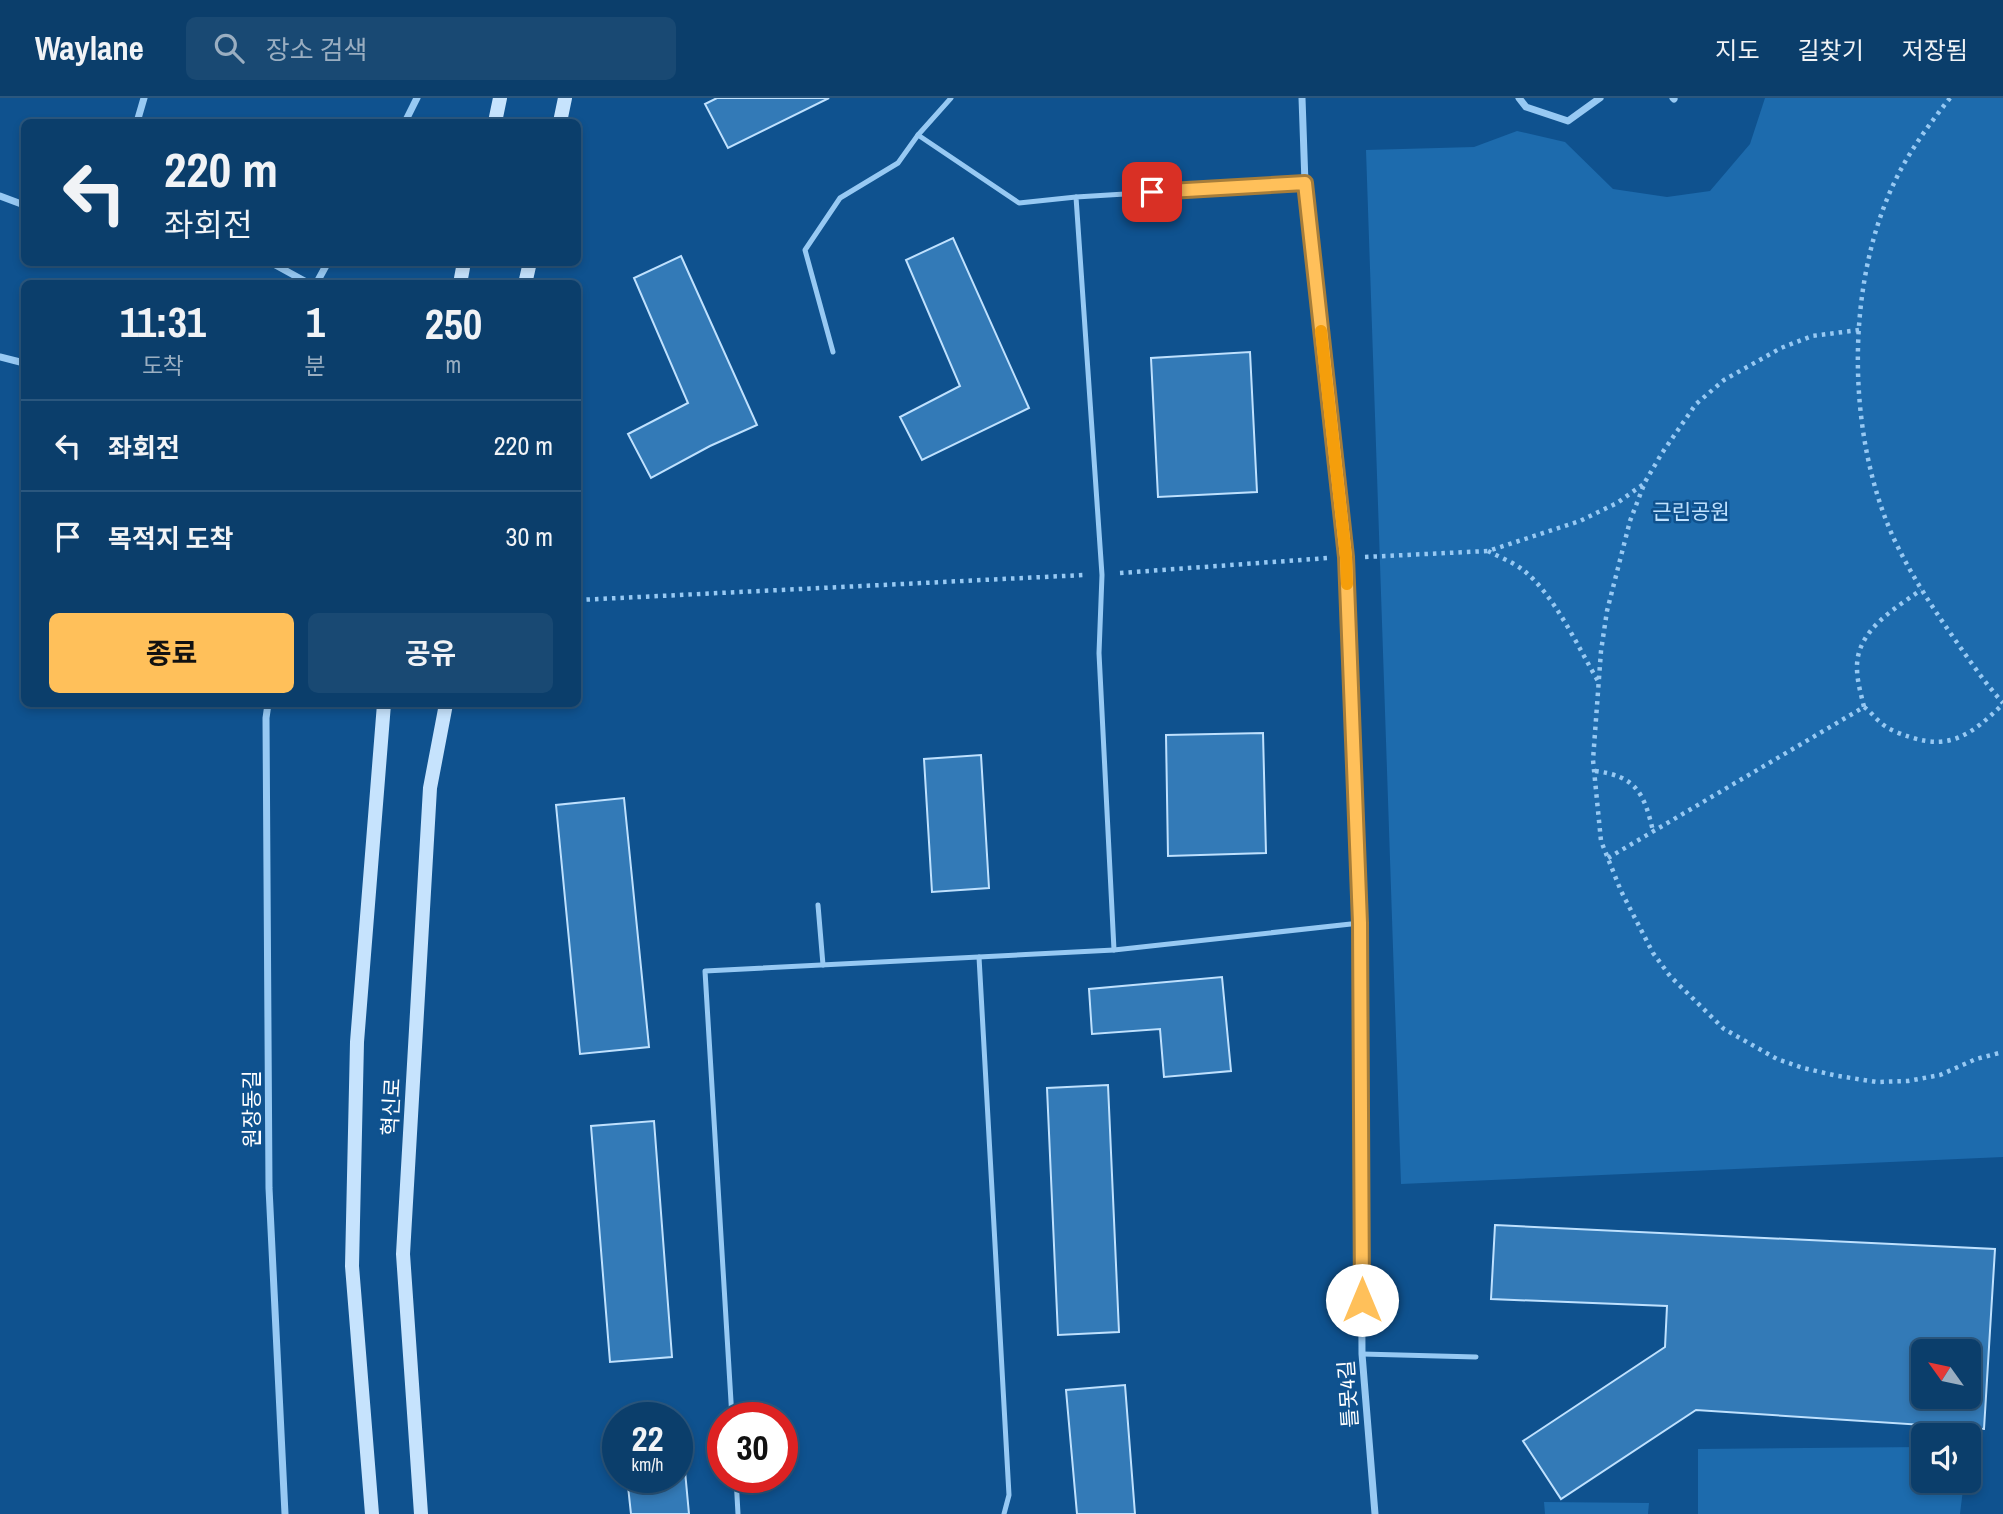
<!DOCTYPE html>
<html lang="ko">
<meta charset="utf-8">
<style>
:root{--surface:#0b3e6b;--page:#194973;--text:#f1f3f6;--muted:#9aaec1;--line:#2b577e;--accent:#ffc05a}
body{margin:0;font-family:"Archivo Narrow","Noto Sans KR",sans-serif;background:var(--page);color:var(--text);height:100vh;display:flex;flex-direction:column;font-size:26px;white-space:nowrap}
*{box-sizing:border-box;margin:0}
p{font-size:23px;color:var(--muted)}
.icon{flex:none;width:38px;height:38px;fill:none;stroke:currentColor;stroke-width:2;stroke-linecap:round;stroke-linejoin:round}
.map{position:relative;flex:1;overflow:hidden}
.panel{position:absolute;left:21px;top:182px;width:560px;height:427px;display:flex;flex-direction:column;background:var(--surface);border-radius:10px;box-shadow:0 4px 10px #0003,0 0 0 2px var(--line)}
.panel>*{flex:none}
.top-card{position:absolute;left:21px;top:21px;width:560px;height:147px;border-radius:10px;box-shadow:0 4px 10px #0003,0 0 0 2px var(--line);background:#0b3e6b;color:var(--text);overflow:hidden}
.needle{width:46px;rotate:303deg}
.buttons{position:absolute;left:1911px;top:1241px;display:grid;gap:14px}
.buttons a{display:grid;place-items:center;width:70px;height:70px;border-radius:10px;background:var(--surface);box-shadow:0 4px 10px #0003,0 0 0 2px var(--line);font-size:35px}
.speed{position:absolute;left:602px;top:1304px;display:flex;gap:14px;font-size:35px;font-weight:700;text-align:center}
.speed>*{display:grid;place-content:center;width:91px;height:91px;border-radius:50%;background:var(--surface);box-shadow:0 4px 10px #0003,0 0 0 2px var(--line);line-height:1}
.speed small{font-size:18px;font-weight:400}
.speed .limit{border:10px solid #d22;background:#fff;color:#111}
.pin{position:absolute;display:grid;place-items:center;width:60px;height:60px;color:#fff;margin:-30px;border-radius:14px;box-shadow:0 4px 10px #0006}
.me{position:absolute;width:77px;margin:-38px;rotate:0deg;stroke-linejoin:round;filter:drop-shadow(0 0 5px #0008)}
.turn{display:flex;align-items:center;gap:24px;height:147px;padding:0 28px;font-size:32px}
.turn .icon{width:91px;height:91px;stroke-width:2.5}
.turn b{display:block;font-size:49px;line-height:60px}
.eta{display:flex;justify-content:space-evenly;align-items:center;height:119px;text-align:center}
.eta b{font-size:42px;font-weight:700;line-height:49px}
.action{display:flex;gap:14px;margin-top:auto;padding:14px 28px}
.action a{flex:1;height:80px;border-radius:10px;background:var(--accent);color:#111;font-size:28px;font-weight:700;line-height:80px;text-align:center}
.action a+a{background:var(--page);color:var(--text)}
ul{padding:0;list-style:none}
li{display:flex;align-items:center;gap:21px;height:91px;padding:0 28px;border-top:2px solid var(--line)}
li div{flex:1}
li b{display:block;font-size:26px}
li em{font-style:normal}
header{display:flex;align-items:center;gap:42px;box-sizing:border-box;height:98px;padding:0 35px;background:var(--surface);border-bottom:2px solid var(--line)}
header strong{font-size:33px}
nav{display:flex;gap:38px;margin-inline-start:auto;font-size:24px}
.search{width:490px;height:63px;background:var(--page);display:flex;align-items:center;gap:18px;box-sizing:border-box;padding:0 24px;border-radius:10px;color:var(--muted);font-size:26px}
.map>svg:first-child{display:block}
.green{fill:#1d6bad}
.building{fill:#337ab7;stroke:#bfe1fe;stroke-width:2;fill-rule:evenodd}
.lines{fill:none;stroke-linecap:round;stroke-linejoin:round}
.path{stroke:#97c9f3;stroke-width:4.5;stroke-dasharray:3.5 5;stroke-linecap:butt}
.service{stroke:#97c9f3;stroke-width:5}
.minor{stroke:#97c9f3;stroke-width:7}
.secondary{stroke:#c6e3fd;stroke-width:14}
.route-casing{stroke:#a67d3a;stroke-width:18}
.route{stroke:#ffc05a;stroke-width:12}
.slow{stroke:#f59e0b;stroke-width:12}
.labels{text-anchor:middle;dominant-baseline:central;stroke-width:5;stroke-linejoin:round;paint-order:stroke}
.park-label{font-size:21px;fill:#bfe1fe;stroke:#0f528f}
.street-label{font-size:21px;fill:#fff;stroke:#0f528f}
</style>
<header>
<strong>Waylane</strong>
<div class="search"><svg class="icon" aria-label="search" viewBox="0 0 24 24"><circle cx="10" cy="10" r="6"/><path d="M15 15l6 6"/></svg>장소 검색</div>
<nav><a>지도</a><a>길찾기</a><a>저장됨</a></nav>
</header>
<div class="map">
<svg width="2003" height="1416" viewBox="0 0 2003 1416">
<rect width="100%" height="100%" fill="#0f528f"/>
<!-- green -->
<g class="green">
<polygon points="1765,0 2003,0 2003,1059 1401,1086 1366,52 1474,49 1517,33 1565,44 1613,91 1667,99 1710,93 1750,46"/>
<polygon points="1923,1349 1923,1382 1964,1383 1960,1416 1698,1416 1698,1351"/>
<polygon points="1544,1404 1649,1405 1648,1416 1545,1416"/>
</g>
<!-- building -->
<g class="building">
<polygon points="717,0 829,0 728,50 705,6"/>
<polygon points="953,140 1029,310 922,362 900,319 960,288 906,162"/>
<polygon points="681,158 757,327 710,348 651,380 628,336 688,305 634,180"/>
<polygon points="1250,254 1257,394 1158,399 1151,260"/>
<polygon points="1263,635 1266,755 1168,758 1166,637"/>
<polygon points="981,657 989,790 932,794 924,661"/>
<polygon points="624,700 649,949 580,956 556,707"/>
<polygon points="1222,879 1231,973 1164,979 1160,931 1092,936 1089,891"/>
<polygon points="1108,987 1119,1234 1058,1237 1047,990"/>
<polygon points="654,1023 672,1259 610,1264 591,1028"/>
<path d="M1495,1127L1995,1151L1984,1331L1696,1312L1561,1401L1523,1343L1665,1249L1667,1208L1491,1201ZM1923,1253H1969V1298H1923Z"/>
<polygon points="1125,1287 1135,1416 1077,1416 1066,1292"/>
<polygon points="677,1341 682,1341 689,1416 631,1416 627,1379 677,1379"/>
</g>
<g class="lines">
<!-- path -->
<g class="path">
<path d="M1950,0C1931,24 1913,48 1899,75C1845,179 1845,334 1894,441C1912,479 1934,512 1958,546C1972,566 1986,586 2003,605"/>
<polyline points="1859,232 1812,238 1781,250 1724,282 1696,306 1662,355 1645,384 1630,423 1607,513 1601,553 1593,662 1601,743 1621,793 1653,855 1670,878 1724,931 1777,961 1803,970 1838,978 1877,984 1908,983 1940,977 1976,961 2003,954"/>
<path d="M1488,453C1499,459 1513,464 1523,472C1554,496 1578,549 1598,583"/>
<polyline points="1365,459 1488,453 1580,423 1617,405 1645,385"/>
<polyline points="1120,475 1328,460"/>
<polyline points="578,502 1084,477"/>
<path d="M1864,609C1870,613 1874,619 1880,624C1887,631 1900,636 1910,639C1952,653 1974,634 2003,606"/>
<path d="M1595,673C1636,678 1644,695 1653,733"/>
<path d="M1608,760L1864,609C1861,596 1857,583 1857,570C1856,533 1894,511 1921,492"/>
</g>
<!-- service -->
<g class="service">
<polyline points="918,37 1019,105 1076,99"/>
<polyline points="1305,85 1076,99 1102,477 1099,555 1114,852 1360,825"/>
<polyline points="833,254 805,152 840,100 898,65 918,37 951,0"/>
<polyline points="818,807 823,867"/>
<polyline points="979,859 1009,1397 1004,1416"/>
<polyline points="1362,1256 1476,1259"/>
<polyline points="732,1320 705,873 1114,852"/>
<polyline points="736,1379 738,1416"/>
</g>
<!-- minor -->
<g class="minor">
<polyline points="1302,0 1305,85 1346,459 1360,825 1362,1256 1375,1416"/>
<polyline points="1519,0 1526,9 1568,23 1600,0"/>
<polyline points="1673,0 1674,1"/>
<polyline points="137,24 144,0"/>
<polyline points="405,24 417,0"/>
<polyline points="0,98 24,107"/>
<polyline points="270,164 310,186"/>
<polyline points="316,186 328,164"/>
<polyline points="0,259 24,265"/>
<polyline points="268,606 266,620 269,1090 285,1416"/>
</g>
<!-- secondary -->
<g class="secondary">
<polyline points="495,24 500,0"/>
<polyline points="560,24 565,0"/>
<polyline points="460,186 464,164"/>
<polyline points="525,186 530,164"/>
<polyline points="372,1416 352,1168 357,944 384,606"/>
<polyline points="421,1416 403,1156 430,690 446,606"/>
</g>
</g>
<g class="lines">
<defs>
<polyline id="route" points="1152,94 1305,85 1346,459 1360,825 1362,1202"/>
</defs>
<!-- route casing -->
<use href="#route" class="route-casing"/>
<!-- route -->
<use href="#route" class="route"/>
<!-- slow -->
<polyline class="slow" points="1321,233 1346,459 1347,486"/>
</g>
<g class="labels">
<!-- park labels -->
<g class="park-label">
<text x="1691" y="413">근린공원</text>
</g>
<!-- street labels -->
<g class="street-label">
<text transform="translate(391 1009) rotate(-87)">혁신로</text>
<text transform="translate(251 1011) rotate(-90)">원장동길</text>
<text transform="translate(1348 1296) rotate(-94)">틀못4길</text>
</g>
</g>
</svg>
<div class="buttons">
<a><svg class="needle" viewBox="-14 -14 28 28"><path d="M0-13l5 13h-10z" fill="#e53935"/><path d="M0 13l5-13h-10z" fill="#9aaec1"/></svg></a>
<a><svg class="icon" aria-label="sound" viewBox="0 0 24 24"><path d="M4 9h4l5-4v14l-5-4H4zM17 9q2 3 0 6"/></svg></a>
</div>
<div class="speed"><div>22<small>km/h</small></div><div class="limit">30</div></div>
<div class="pin" style="left:1152px;top:94px;background:#d93025"><svg class="icon" aria-label="arrive" viewBox="0 0 24 24"><path d="M6 21V4h12l-3 4 3 4H6"/></svg></div>
<svg class="me" style="left:1362px;top:1202px" viewBox="-20 -20 40 40"><circle r="19" fill="#fff"/><path d="M0-13L10 11 0 6-10 11z" fill="#ffc05a"/></svg>
<div class="top-card">
<div class="turn"><svg class="icon" aria-label="left" viewBox="0 0 24 24"><path d="M17 20v-9H6M10 6l-5 5 5 5"/></svg><div><b>220 m</b>좌회전</div></div>
</div>
<section class="panel">
<div class="eta">
<div><b>11:31</b><p>도착</p></div>
<div><b>1</b><p>분</p></div>
<div><b>250</b><p>m</p></div>
</div>
<ul>
<li><svg class="icon" aria-label="left" viewBox="0 0 24 24"><path d="M17 20v-9H6M10 6l-5 5 5 5"/></svg><div><b>좌회전</b></div><em>220 m</em></li>
<li><svg class="icon" aria-label="arrive" viewBox="0 0 24 24"><path d="M6 21V4h12l-3 4 3 4H6"/></svg><div><b>목적지 도착</b></div><em>30 m</em></li>
</ul>
<div class="action"><a>종료</a><a>공유</a></div>
</section>
</div>
